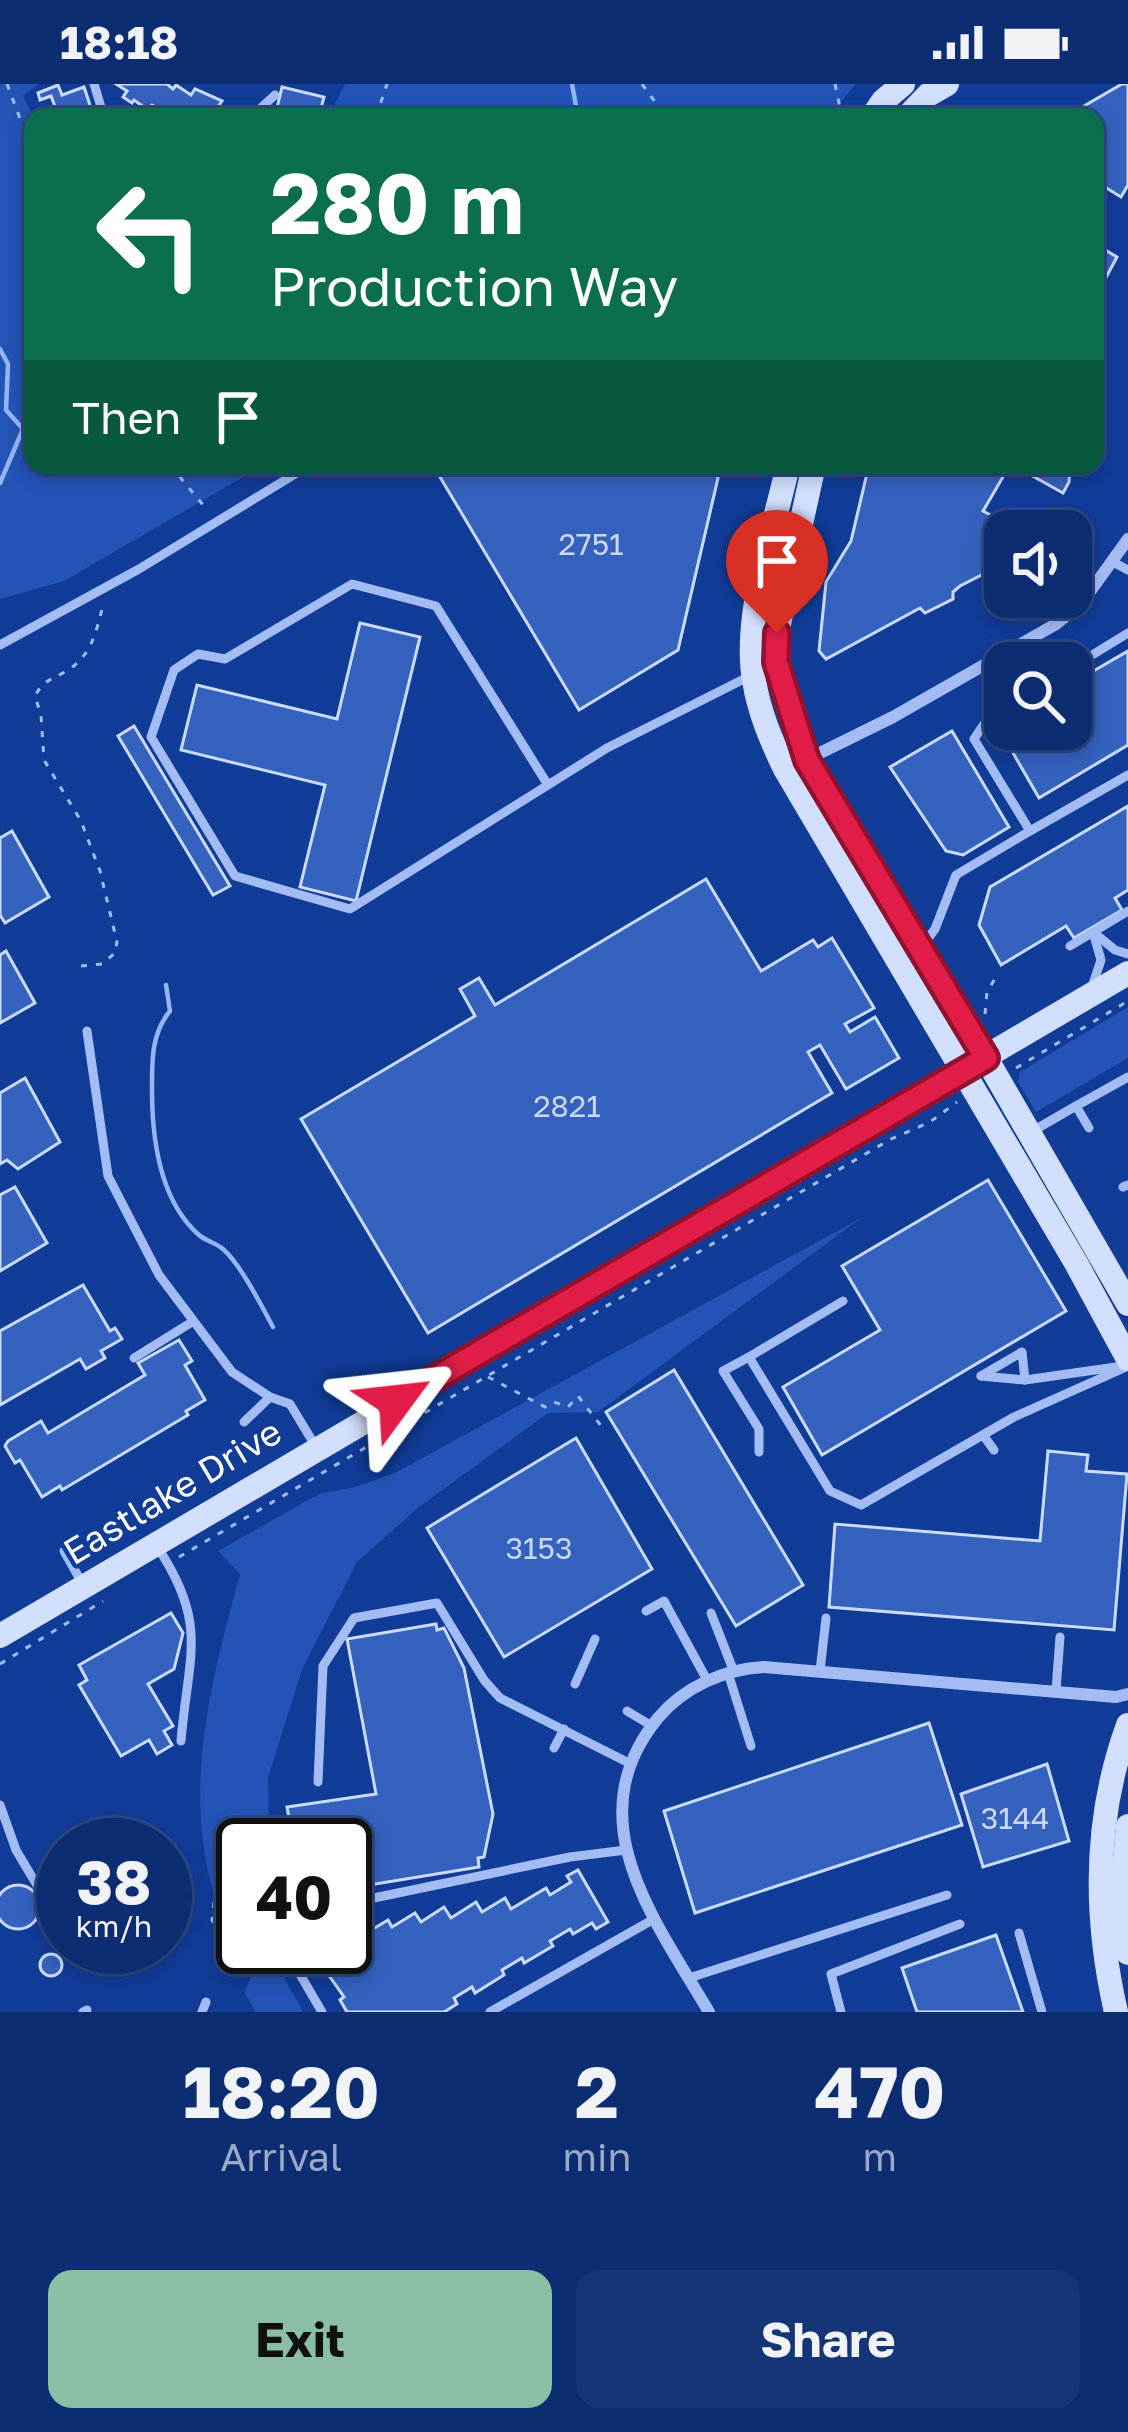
<!DOCTYPE html>
<style>
:root{--surface:#0d2d72;--page:#163577;--text:#f1f3f6;--muted:#9aa8c4;--line:#2d4984;--accent:#8abfa5}
body{margin:0;font-family:"Golos Text",sans-serif;background:var(--page);color:var(--text);height:100vh;display:flex;flex-direction:column;font-size:45px;white-space:nowrap}
*{box-sizing:border-box;margin:0}
p{font-size:39px;color:var(--muted)}
.icon{flex:none;width:66px;height:66px;fill:none;stroke:currentColor;stroke-width:2;stroke-linecap:round;stroke-linejoin:round}
.map{position:relative;height:1928px;overflow:hidden}
.panel{display:flex;flex-direction:column;background:var(--surface);flex:1}
.panel>*{flex:none}
.hud{position:absolute;left:24px;top:24px;width:1080px;height:366px;border-radius:24px;box-shadow:0 6px 18px #0003,0 0 0 3px var(--line);background:#0b6e4f;color:#fff;overflow:hidden}
.tools{position:absolute;left:984px;top:426px;display:grid;gap:24px}
.tools a{display:grid;place-items:center;width:108px;height:108px;border-radius:24px;background:var(--surface);box-shadow:0 6px 18px #0003,0 0 0 3px var(--line);font-size:60px}
.speed{position:absolute;left:36px;top:1734px;display:flex;gap:24px;font-size:60px;font-weight:700;text-align:center}
.speed>*{display:grid;place-content:center;width:156px;height:156px;border-radius:50%;background:var(--surface);box-shadow:0 6px 18px #0003,0 0 0 3px var(--line);line-height:1}
.speed small{font-size:30px;font-weight:400}
.speed .limit{border:6px solid #111;border-radius:18px;background:#fff;color:#111}
.pin{position:absolute;display:grid;place-items:center;width:102px;height:102px;color:#fff;margin:-123px -51px;border-radius:50% 50% 50% 0;rotate:-45deg;box-shadow:0 0 12px #0007}
.pin .icon{rotate:45deg}
.me{position:absolute;width:132px;margin:-66px;rotate:60deg;stroke-linejoin:round;filter:drop-shadow(0 0 9px #0008)}
.turn{display:flex;align-items:center;gap:42px;height:252px;padding:0 48px;font-size:54px}
.turn .icon{width:156px;height:156px;stroke-width:2.5}
.turn b{display:block;font-size:84px;line-height:102px}
.then{display:flex;align-items:center;height:114px;padding:0 48px;background:#0003;gap:24px;font-size:45px}
.eta{display:flex;justify-content:space-evenly;align-items:center;height:204px;text-align:center}
.eta b{font-size:72px;font-weight:700;line-height:84px}
.action{display:flex;gap:24px;margin-top:auto;padding:24px 48px}
.action a{flex:1;height:138px;border-radius:24px;background:var(--accent);color:#111;font-size:48px;font-weight:700;line-height:138px;text-align:center}
.action a+a{background:var(--page);color:var(--text)}
.status{display:flex;justify-content:space-between;align-items:center;height:84px;padding:0 60px;background:var(--surface);direction:ltr}
.status svg{height:33px;fill:currentColor}
.map>svg:first-child{display:block}
.green{fill:#2454b7}
.lines{fill:none;stroke-linecap:round;stroke-linejoin:round}
.stream{stroke:#94b6f7;stroke-width:4.5}
.building{fill:#3562be;stroke:#cbdcfe;stroke-width:3}
.path{stroke:#a3bdf4;stroke-width:3;stroke-dasharray:6 9;stroke-linecap:butt}
.lane{stroke:#a3bdf4;stroke-width:9}
.street{stroke:#a3bdf4;stroke-width:12}
.secondary{stroke:#d2e0fd;stroke-width:24}
.route-casing{stroke:#92132f;stroke-width:30}
.route{stroke:#e11d48;stroke-width:21}
.labels{text-anchor:middle;dominant-baseline:central;stroke-width:9;stroke-linejoin:round;paint-order:stroke}
.number-label{font-size:30px;fill:#ccd8ef}
.street-label{font-size:36px;fill:#fff;stroke:#113c98}
</style>
<div class="status"><b>18:18</b><svg viewBox="0 0 49 12"><path d="M0 12V9h3v3zM5 12V6h3v6zM10 12V3h3v9zM15 12V0h3v12zM26 1h20v11H26zM47 4h2v5h-2z"/></svg></div>
<div class="map">
<svg width="1128" height="1928" viewBox="0 0 1128 1928">
<rect width="100%" height="100%" fill="#113c98"/>
<!-- green -->
<g class="green">
<polygon points="0,0 38,0 23,12 33,33 33,381 264,381 64,497 0,515"/>
<polygon points="345,0 856,0 828,33 328,33"/>
<polygon points="1128,923 1128,974 1036,1028 1018,998 1020,988"/>
<path d="M861,1134L598,1328L548,1329L419,1423L357,1478L303,1583L268,1694L269,1746L286,1752L288,1761H243V1863H267L303,1928H256L244,1908L254,1887C240,1860 221,1832 212,1803C183,1700 213,1590 240,1490L218,1467L319,1410L355,1403L395,1389Z"/>
</g>
<g class="lines">
<!-- stream -->
<g class="stream">
<polyline points="572,0 578,33"/>
<polyline points="0,265 8,280 6,326 23,345 0,399"/>
<path d="M166,901L170,927C151,950 152,977 152,1006C152,1055 159,1116 199,1151C206,1157 216,1159 223,1165C241,1181 261,1221 273,1243"/>
</g>
</g>
<!-- building -->
<g class="building">
<polygon points="116,0 167,0 173,5 176,1 191,11 195,5 222,17 211,33 177,33 152,21 148,26 134,16 132,19 123,13 127,7"/>
<polygon points="1122,0 1128,0 1128,101 1121,113 1095,97 1095,33 1065,33"/>
<polygon points="58,1 62,11 84,3 94,33 59,33 51,12 40,16 38,9"/>
<polygon points="282,3 324,13 320,28 310,26 308,33 269,33 276,28"/>
<polygon points="1095,160 1117,173 1095,214"/>
<polygon points="460,381 710,381 718,394 678,566 579,626 440,393"/>
<polygon points="869,381 1010,381 983,427 1020,447 1005,447 1005,479 960,502 953,508 953,515 925,529 920,524 826,575 819,567 826,498 851,457"/>
<polygon points="1013,381 1070,381 1069,398 1063,409"/>
<polygon points="360,539 420,553 356,817 300,803 325,701 181,666 197,601 337,635"/>
<polygon points="1128,567 1128,661 1039,714 1005,655 1021,645 1071,645 1071,600"/>
<polygon points="134,642 230,802 213,811 118,652"/>
<polygon points="952,647 1009,743 963,771 946,767 890,683"/>
<polygon points="1128,722 1128,806 1115,814 1122,826 1074,854 1066,842 1001,881 979,841 990,803"/>
<polygon points="12,747 49,813 5,839 0,831 0,754"/>
<polygon points="706,795 761,887 813,856 818,863 832,854 874,924 845,940 850,948 875,933 899,974 846,1005 820,961 808,968 832,1009 428,1249 301,1035 475,932 460,905 479,894 495,921"/>
<polygon points="6,867 35,919 0,939 0,871"/>
<polygon points="25,994 60,1058 18,1085 7,1076 0,1080 0,1009"/>
<polygon points="988,1096 1066,1227 822,1371 783,1303 880,1246 842,1182"/>
<polygon points="15,1103 47,1159 0,1187 0,1111"/>
<polygon points="83,1201 110,1247 115,1244 122,1255 101,1267 105,1274 86,1285 80,1275 0,1321 0,1247"/>
<polygon points="179,1256 192,1277 185,1281 205,1316 186,1327 188,1331 62,1406 60,1402 42,1413 20,1376 15,1379 5,1362 8,1357 41,1337 48,1349 145,1291 138,1279"/>
<polygon points="674,1286 803,1501 736,1542 606,1328"/>
<polygon points="576,1354 652,1485 504,1573 427,1444"/>
<polygon points="1048,1367 1088,1371 1086,1387 1127,1390 1114,1546 829,1523 835,1440 1040,1457"/>
<polygon points="171,1529 183,1549 174,1585 148,1600 173,1642 164,1647 172,1661 157,1670 149,1656 121,1672 79,1601 87,1596 79,1581"/>
<polygon points="436,1540 437,1546 444,1544 464,1584 493,1730 484,1773 478,1774 479,1783 345,1805 345,1761 294,1761 287,1723 376,1710 347,1555"/>
<polygon points="929,1639 962,1741 695,1829 664,1727"/>
<polygon points="1047,1680 1069,1757 983,1783 961,1710"/>
<polygon points="578,1786 608,1838 596,1845 592,1839 573,1850 570,1845 550,1857 553,1862 524,1879 522,1874 502,1886 504,1891 475,1909 472,1903 454,1914 457,1920 444,1928 347,1928 340,1916 344,1913 309,1863 345,1863 345,1850 363,1839 368,1848 388,1836 392,1843 415,1829 421,1838 444,1823 451,1834 476,1818 482,1828 505,1814 511,1825 546,1804 550,1811 571,1798 567,1792"/>
<circle cx="18" cy="1823" r="22"/>
<polygon points="996,1851 1023,1928 917,1928 902,1884"/>
<circle cx="51" cy="1881" r="11"/>
</g>
<g class="lines">
<!-- path -->
<g class="path">
<polyline points="7,0 33,69"/>
<polyline points="642,0 666,33"/>
<polyline points="835,0 842,33"/>
<polyline points="376,33 387,0"/>
<polyline points="170,381 208,427"/>
<path d="M81,882L102,880L115,869L117,858L100,787L81,737L44,676L41,631L35,612C43,597 50,596 65,588C91,573 96,549 103,521"/>
<polyline points="985,930 987,908 996,893"/>
<polyline points="1016,984 1128,917"/>
<polyline points="488,1293 545,1323 554,1318 568,1323 578,1312 605,1347"/>
<polyline points="179,1473 891,1055 930,1038 957,1018"/>
<polyline points="0,1580 103,1517"/>
<polyline points="214,1818 212,1836 235,1886 267,1863"/>
</g>
<!-- lane -->
<g class="lane">
<polyline points="94,0 104,33"/>
<polyline points="251,33 275,11"/>
<polyline points="1113,478 1128,486"/>
<polygon points="352,500 436,522 548,701 350,825 235,792 151,653 174,586 198,570 225,575"/>
<polyline points="0,561 139,485 310,381"/>
<polyline points="1071,584 1128,549"/>
<polyline points="548,701 607,664 750,592"/>
<polyline points="1030,747 1128,691"/>
<polyline points="1093,848 1115,866 1128,870"/>
<polyline points="923,861 935,845 956,791 1030,747 974,655 986,637 1005,625"/>
<polyline points="1070,862 1128,827"/>
<polyline points="1091,906 1101,876 1093,848"/>
<polyline points="87,947 108,1092 159,1191 232,1288 270,1313 290,1320 316,1363"/>
<polyline points="1076,1022 1128,993"/>
<polyline points="1031,1048 1076,1022 1089,1044"/>
<polyline points="1123,1103 1128,1101"/>
<polyline points="843,1217 749,1273 830,1407 861,1421 1014,1333 1128,1282"/>
<polyline points="749,1273 723,1287 759,1345 759,1368"/>
<polyline points="134,1274 192,1238"/>
<polyline points="981,1292 1025,1296 1123,1282"/>
<polyline points="981,1292 1022,1268 1025,1296"/>
<polyline points="244,1338 270,1313"/>
<polyline points="983,1351 994,1366"/>
<path d="M158,1464C209,1541 188,1572 181,1657"/>
<polyline points="64,1467 82,1499"/>
<polyline points="646,1527 664,1517 707,1596"/>
<polyline points="711,1529 734,1588"/>
<polyline points="820,1587 826,1534"/>
<polyline points="728,1589 751,1662"/>
<polyline points="575,1600 595,1555"/>
<polyline points="1056,1606 1060,1553"/>
<polyline points="627,1627 652,1642"/>
<polyline points="554,1664 564,1645"/>
<polyline points="318,1698 323,1582 354,1534 437,1519 484,1596 500,1614 631,1680"/>
<polyline points="0,1721 16,1766 63,1845"/>
<polyline points="345,1820 570,1773 626,1766"/>
<polyline points="1019,1849 1042,1928"/>
<polyline points="74,1863 84,1881"/>
<polyline points="284,1863 322,1928"/>
<polyline points="689,1894 947,1811"/>
<polyline points="83,1928 87,1926"/>
<polyline points="202,1928 206,1918"/>
<polyline points="490,1928 654,1835"/>
<polyline points="841,1928 831,1890 960,1840"/>
</g>
<!-- street -->
<g class="street">
<polyline points="808,675 893,633 1056,540 1081,520 1128,455"/>
<path d="M709,1928C655,1836 575,1735 658,1634C684,1603 724,1585 764,1583L1116,1613L1128,1610"/>
</g>
<!-- secondary -->
<g class="secondary">
<polyline points="872,33 883,17 903,0"/>
<polyline points="907,33 928,11 947,0"/>
<path d="M788,381C774,445 743,531 754,596C759,628 771,656 785,685L1076,1179L1128,1275"/>
<polyline points="814,381 777,549 776,578 807,676 971,948 1128,1220"/>
<polyline points="0,1552 1128,889"/>
<polyline points="1128,1742 1122,1810 1128,1869"/>
<path d="M1116,1928C1094,1832 1094,1734 1128,1641"/>
</g>
</g>
<g class="lines">
<defs>
<polyline id="route" points="396,1317 986,974 807,676 776,578 777,549"/>
</defs>
<!-- route casing -->
<use href="#route" class="route-casing"/>
<!-- route -->
<use href="#route" class="route"/>
</g>
<g class="labels">
<!-- number labels -->
<g class="number-label">
<text x="591" y="460">2751</text>
<text x="567" y="1022">2821</text>
<text x="539" y="1464">3153</text>
<text x="1015" y="1734">3144</text>
</g>
<!-- street labels -->
<g class="street-label">
<text transform="translate(172 1407) rotate(-31)">Eastlake Drive</text>
</g>
</g>
</svg>
<div class="tools">
<a><svg class="icon" aria-label="sound" viewBox="0 0 24 24"><path d="M4 9h4l5-4v14l-5-4H4zM17 9q2 3 0 6"/></svg></a>
<a><svg class="icon" aria-label="search" viewBox="0 0 24 24"><circle cx="10" cy="10" r="6"/><path d="M15 15l6 6"/></svg></a>
</div>
<div class="speed"><div>38<small>km/h</small></div><div class="limit">40</div></div>
<div class="pin" style="left:777px;top:549px;background:#d93025"><svg class="icon" aria-label="arrive" viewBox="0 0 24 24"><path d="M6 21V4h12l-3 4 3 4H6"/></svg></div>
<svg class="me" style="left:396px;top:1317px" viewBox="-20 -20 40 40"><path d="M0-17L14 15 0 8-14 15z" fill="#e11d48" stroke="#fff" stroke-width="4"/></svg>
<div class="hud">
<div class="turn"><svg class="icon" aria-label="left" viewBox="0 0 24 24"><path d="M17 20v-9H6M10 6l-5 5 5 5"/></svg><div><b>280 m</b>Production Way</div></div>
<div class="then">Then<svg class="icon" aria-label="arrive" viewBox="0 0 24 24"><path d="M6 21V4h12l-3 4 3 4H6"/></svg></div>
</div>
</div>
<section class="panel">
<div class="eta">
<div><b>18:20</b><p>Arrival</p></div>
<div><b>2</b><p>min</p></div>
<div><b>470</b><p>m</p></div>
</div>
<div class="action"><a>Exit</a><a>Share</a></div>
</section>
